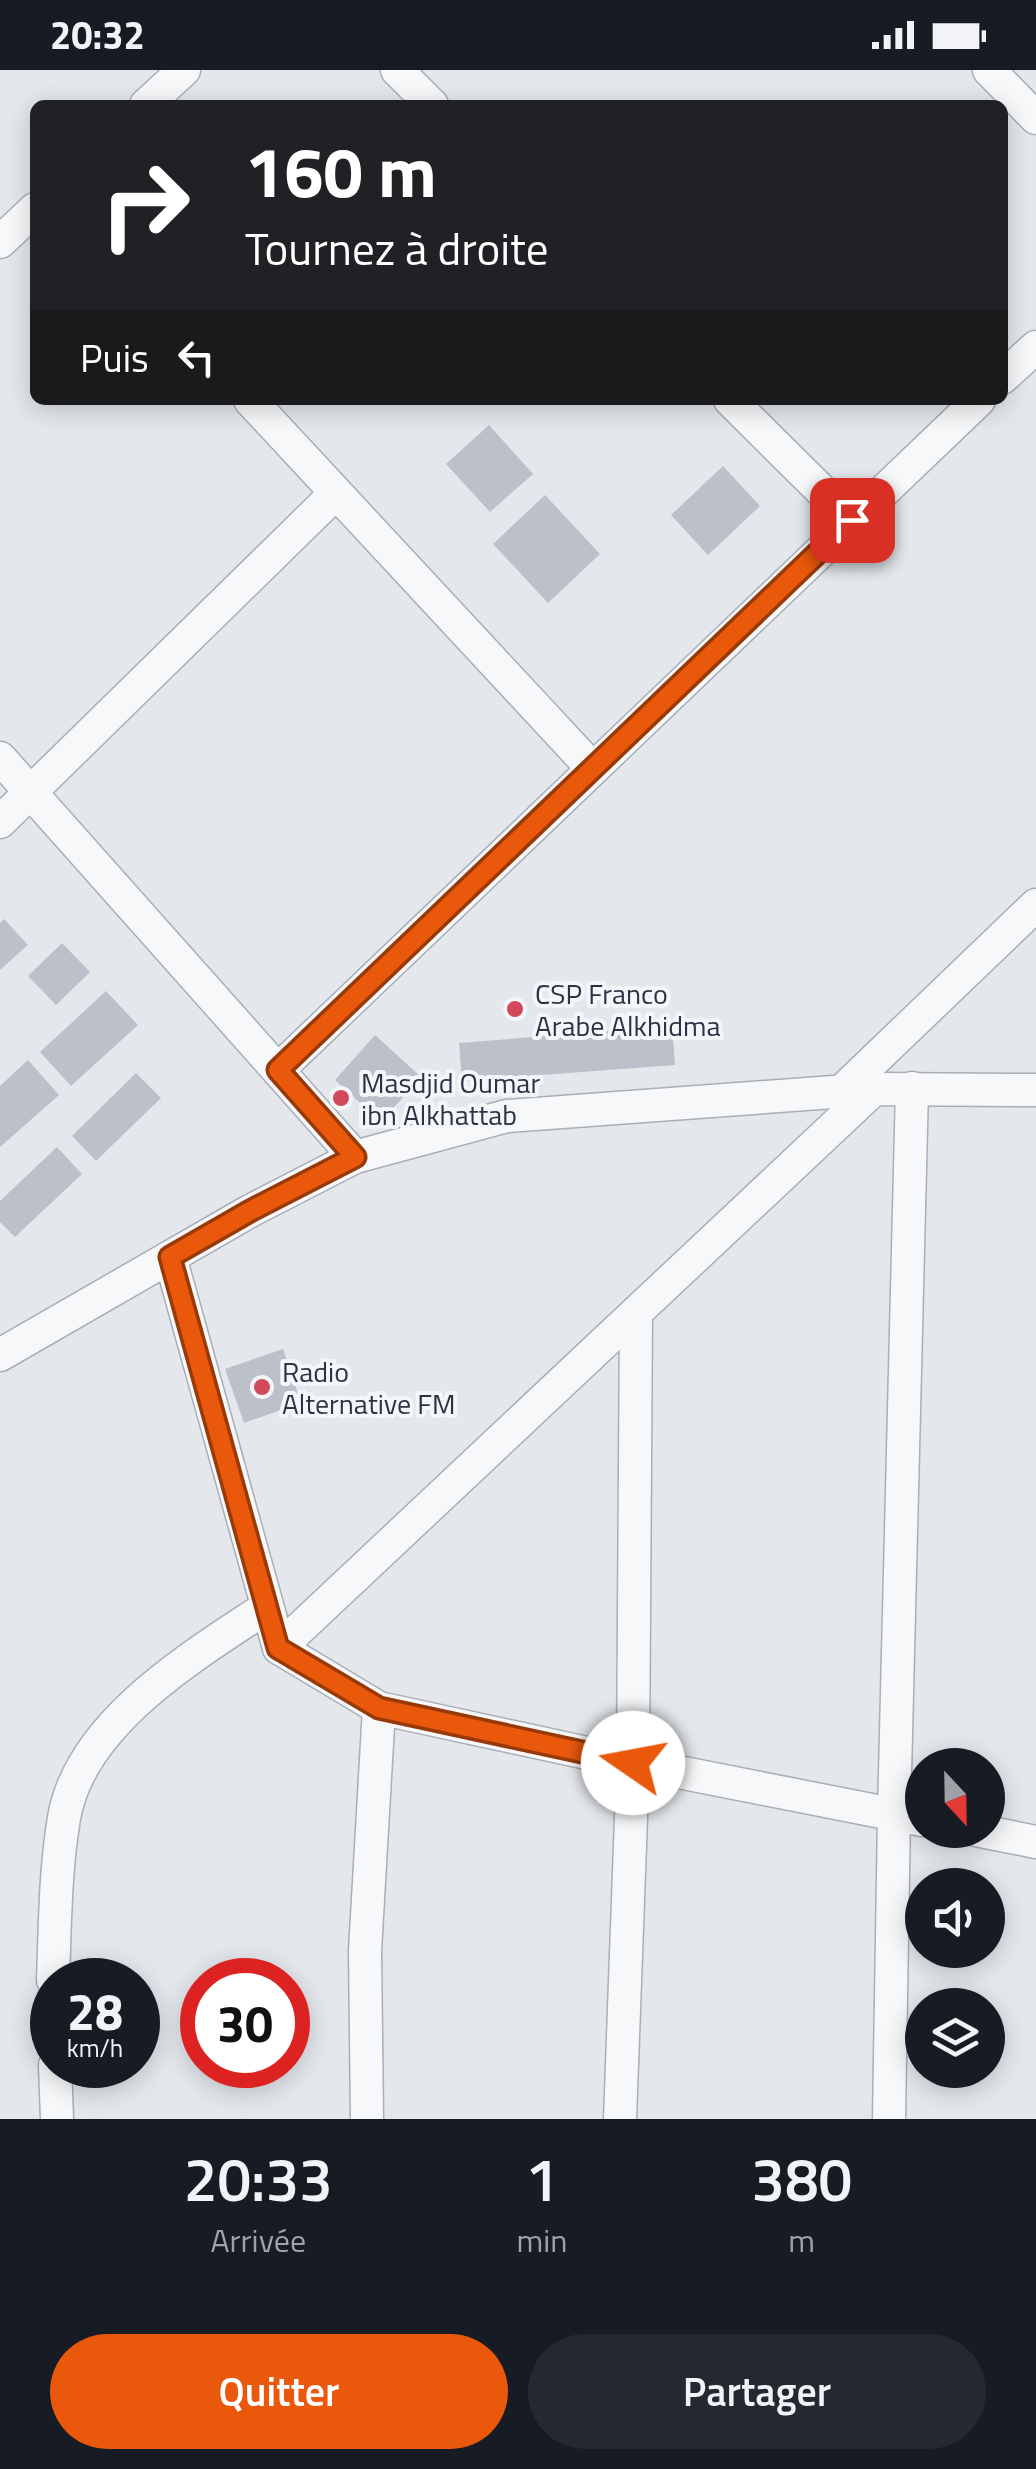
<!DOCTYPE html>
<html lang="fr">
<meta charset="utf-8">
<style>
:root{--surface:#171b24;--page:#242831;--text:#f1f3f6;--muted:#9ea1a6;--accent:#ea580c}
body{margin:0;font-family:"Titillium Web",sans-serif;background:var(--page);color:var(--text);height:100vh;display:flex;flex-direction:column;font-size:38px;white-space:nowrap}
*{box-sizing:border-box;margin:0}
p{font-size:32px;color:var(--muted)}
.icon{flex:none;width:55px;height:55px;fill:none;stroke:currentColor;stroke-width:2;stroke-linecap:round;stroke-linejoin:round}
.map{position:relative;height:2049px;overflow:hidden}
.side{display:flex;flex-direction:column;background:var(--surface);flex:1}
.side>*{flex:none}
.guide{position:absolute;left:30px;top:30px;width:978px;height:305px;border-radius:15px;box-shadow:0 5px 25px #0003;background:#202124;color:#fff;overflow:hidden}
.needle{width:65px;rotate:158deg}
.tools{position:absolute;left:905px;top:1678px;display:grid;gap:20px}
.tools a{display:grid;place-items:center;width:100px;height:100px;border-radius:50%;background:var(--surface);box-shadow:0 5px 25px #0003;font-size:50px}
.speed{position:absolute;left:30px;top:1888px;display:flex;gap:20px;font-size:50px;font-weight:700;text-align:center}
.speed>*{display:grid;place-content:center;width:130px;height:130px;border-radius:50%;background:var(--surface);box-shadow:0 5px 25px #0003;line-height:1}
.speed small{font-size:25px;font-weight:400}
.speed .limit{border:15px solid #d22;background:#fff;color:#111}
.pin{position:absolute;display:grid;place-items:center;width:85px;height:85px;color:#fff;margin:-42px;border-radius:20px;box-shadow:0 5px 15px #0006}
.me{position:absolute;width:110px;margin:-55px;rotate:282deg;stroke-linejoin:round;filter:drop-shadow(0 0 8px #0008)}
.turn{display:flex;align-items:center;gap:35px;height:210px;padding:0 50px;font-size:45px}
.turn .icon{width:130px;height:130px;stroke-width:2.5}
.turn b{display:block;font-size:70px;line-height:85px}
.then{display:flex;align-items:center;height:95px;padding:0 50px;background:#0003;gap:20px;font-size:38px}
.eta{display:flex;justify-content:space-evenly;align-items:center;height:170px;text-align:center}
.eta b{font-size:60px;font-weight:600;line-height:70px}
.primary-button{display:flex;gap:20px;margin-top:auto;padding:20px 50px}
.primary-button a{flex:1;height:115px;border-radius:60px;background:var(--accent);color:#fff;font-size:40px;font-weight:600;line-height:115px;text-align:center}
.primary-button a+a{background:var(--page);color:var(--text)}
.status{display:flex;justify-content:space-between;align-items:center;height:70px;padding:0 50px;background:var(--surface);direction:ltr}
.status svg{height:28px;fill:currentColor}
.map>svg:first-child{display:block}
.building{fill:#bbc0ca}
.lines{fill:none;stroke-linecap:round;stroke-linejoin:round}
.minor-casing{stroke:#a9aeb7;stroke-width:35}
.minor{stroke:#f7f8fa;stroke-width:32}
.route-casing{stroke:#983908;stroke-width:25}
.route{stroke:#ea580c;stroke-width:18}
.poi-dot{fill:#d1495b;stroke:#f4f6f9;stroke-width:4}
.labels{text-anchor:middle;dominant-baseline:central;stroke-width:8;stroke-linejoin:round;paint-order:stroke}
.poi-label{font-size:28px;fill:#2b3445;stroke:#f4f6f9;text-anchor:start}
</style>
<div class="status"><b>20:32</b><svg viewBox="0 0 49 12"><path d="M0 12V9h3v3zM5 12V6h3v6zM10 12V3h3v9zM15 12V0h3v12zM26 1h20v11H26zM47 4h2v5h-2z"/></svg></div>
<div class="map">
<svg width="1036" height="2049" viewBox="0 0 1036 2049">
<rect width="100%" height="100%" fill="#e4e7ec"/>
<!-- building -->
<g class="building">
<polygon points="489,355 533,404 490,442 446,394"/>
<polygon points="723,396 760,436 708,485 671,445"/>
<polygon points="545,425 600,484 548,533 493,474"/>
<polygon points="4,849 28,875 0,900 0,853"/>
<polygon points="62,873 90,902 56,935 28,906"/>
<polygon points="106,921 138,955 71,1016 40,982"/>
<polygon points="672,956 675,995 462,1011 459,973"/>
<polygon points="375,965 421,1007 381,1052 335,1010"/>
<polygon points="28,990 59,1025 0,1077 0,1016"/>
<polygon points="136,1003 161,1028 96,1091 72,1066"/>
<polygon points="57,1077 82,1104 15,1167 0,1152 0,1131"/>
<polygon points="283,1279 301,1333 244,1353 225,1299"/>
</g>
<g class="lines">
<defs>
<g id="minor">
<polyline points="397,0 432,35"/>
<polyline points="989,0 1036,48"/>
<polyline points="146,35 184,0"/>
<polyline points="0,172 35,139"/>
<polyline points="1002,308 1036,277"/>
<polyline points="250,330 592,698"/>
<polyline points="730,330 852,451"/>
<polyline points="0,688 355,1087"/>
<polyline points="0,752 336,423"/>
<polyline points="278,1000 979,330"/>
<polyline points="842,1021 1036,835"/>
<polyline points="170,1187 279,1578 379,1638 633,1693 922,1750"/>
<polyline points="0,1285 250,1141 355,1087 507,1046 874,1019 1036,1020"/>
<polyline points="279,1578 874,1019"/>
<polyline points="976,1760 1036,1772"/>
<path d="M53,1910C55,1857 55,1801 64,1748C80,1653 193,1586 267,1537"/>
<polyline points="55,1995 57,2049"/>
<polyline points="367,2049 365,1881 379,1638"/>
<polyline points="620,2049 633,1693 636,1243"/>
<polyline points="889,2049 894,1744 912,1018"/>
</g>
</defs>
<!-- minor casing -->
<use href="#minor" class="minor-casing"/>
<!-- minor -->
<use href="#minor" class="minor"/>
</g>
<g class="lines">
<defs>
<polyline id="route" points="633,1693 379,1638 278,1578 170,1187 250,1141 355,1087 278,1000 852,450"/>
</defs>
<!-- route casing -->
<use href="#route" class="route-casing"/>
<!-- route -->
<use href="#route" class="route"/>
</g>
<!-- markers -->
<g class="poi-dot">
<circle cx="515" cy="939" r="10"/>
<circle cx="341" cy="1028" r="10"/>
<circle cx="262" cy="1317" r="10"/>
</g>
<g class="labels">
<!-- poi labels -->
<g class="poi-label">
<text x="535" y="923">CSP Franco<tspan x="535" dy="32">Arabe Alkhidma</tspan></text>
<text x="361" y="1012">Masdjid Oumar<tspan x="361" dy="32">ibn Alkhattab</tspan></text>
<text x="282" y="1301">Radio<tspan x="282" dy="32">Alternative FM</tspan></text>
</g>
</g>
</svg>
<div class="tools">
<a><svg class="needle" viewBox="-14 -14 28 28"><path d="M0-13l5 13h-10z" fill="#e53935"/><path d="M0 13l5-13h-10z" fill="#9ea1a6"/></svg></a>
<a><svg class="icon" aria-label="sound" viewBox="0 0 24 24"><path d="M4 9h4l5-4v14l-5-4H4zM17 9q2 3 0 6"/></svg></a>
<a><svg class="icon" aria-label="layers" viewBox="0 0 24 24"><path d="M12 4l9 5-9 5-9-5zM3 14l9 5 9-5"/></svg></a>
</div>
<div class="speed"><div>28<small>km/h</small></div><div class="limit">30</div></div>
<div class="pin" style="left:852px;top:450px;background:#d93025"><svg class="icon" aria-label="arrive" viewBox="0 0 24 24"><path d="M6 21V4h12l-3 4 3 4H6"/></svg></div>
<svg class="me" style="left:633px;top:1693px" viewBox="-20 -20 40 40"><circle r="19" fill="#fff"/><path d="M0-13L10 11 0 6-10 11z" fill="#ea580c"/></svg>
<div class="guide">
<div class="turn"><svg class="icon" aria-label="right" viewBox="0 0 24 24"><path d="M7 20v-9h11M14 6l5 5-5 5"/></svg><div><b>160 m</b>Tournez à droite</div></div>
<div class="then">Puis<svg class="icon" aria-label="left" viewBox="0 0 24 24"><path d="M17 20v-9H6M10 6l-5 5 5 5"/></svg></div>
</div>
</div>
<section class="side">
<div class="eta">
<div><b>20:33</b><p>Arrivée</p></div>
<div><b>1</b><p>min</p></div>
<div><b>380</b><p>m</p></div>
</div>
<div class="primary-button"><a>Quitter</a><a>Partager</a></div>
</section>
